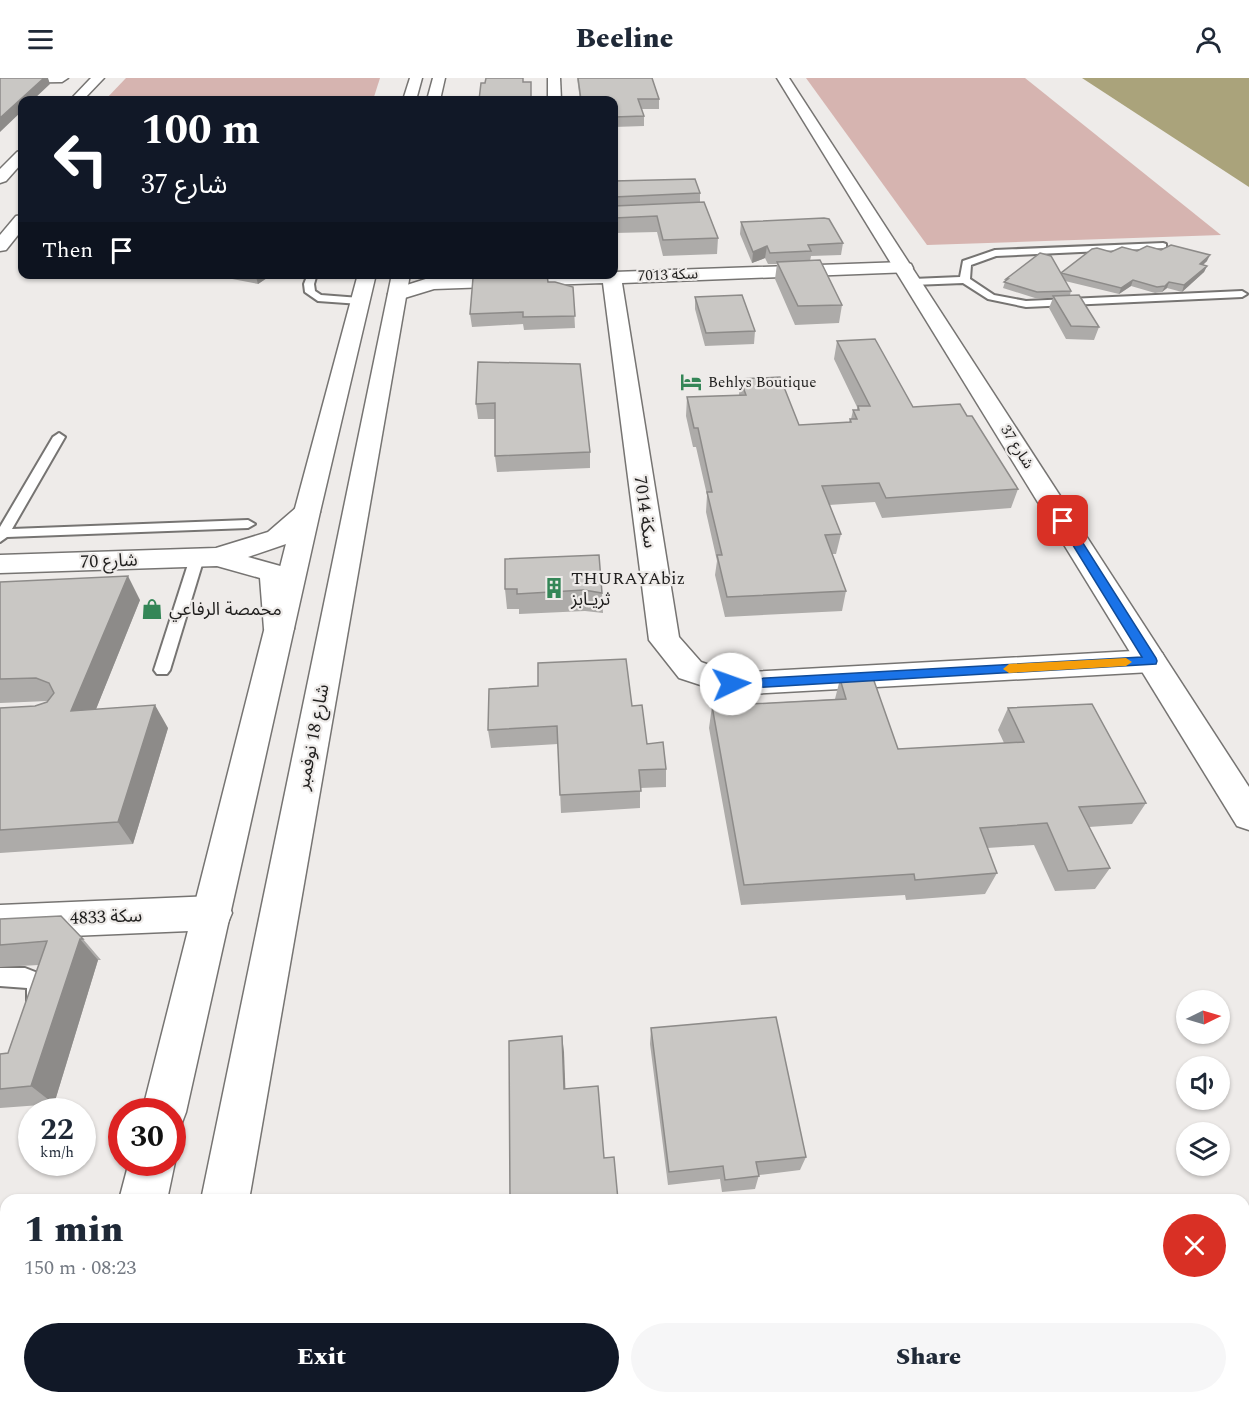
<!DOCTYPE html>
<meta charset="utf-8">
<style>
:root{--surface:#fff;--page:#f6f6f7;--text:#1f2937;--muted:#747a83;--accent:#111827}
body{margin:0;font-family:Spectral,"Noto Sans Arabic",serif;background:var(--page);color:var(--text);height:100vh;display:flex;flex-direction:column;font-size:22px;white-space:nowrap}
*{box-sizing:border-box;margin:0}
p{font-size:20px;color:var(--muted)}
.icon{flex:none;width:33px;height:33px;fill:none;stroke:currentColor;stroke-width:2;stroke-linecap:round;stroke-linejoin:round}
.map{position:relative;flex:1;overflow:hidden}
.side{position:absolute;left:0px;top:1116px;width:1250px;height:210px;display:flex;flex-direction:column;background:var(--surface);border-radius:18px 18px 0 0;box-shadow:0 2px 4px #0004}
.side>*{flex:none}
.top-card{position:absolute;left:18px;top:18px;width:600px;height:183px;border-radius:12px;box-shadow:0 2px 4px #0004;background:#111827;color:#fff;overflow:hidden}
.needle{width:39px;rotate:85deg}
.tools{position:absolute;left:1176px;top:912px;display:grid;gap:12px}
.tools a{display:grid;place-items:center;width:54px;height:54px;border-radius:50%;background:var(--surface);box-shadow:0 2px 4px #0004;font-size:30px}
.speed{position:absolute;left:18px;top:1020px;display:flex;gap:12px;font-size:30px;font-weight:700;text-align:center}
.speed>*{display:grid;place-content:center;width:78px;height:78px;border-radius:50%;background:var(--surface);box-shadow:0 2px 4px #0004;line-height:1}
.speed small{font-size:15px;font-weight:400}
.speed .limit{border:9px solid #d22;background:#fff;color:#111}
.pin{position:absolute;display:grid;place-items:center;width:51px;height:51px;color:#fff;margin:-26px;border-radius:12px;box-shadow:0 3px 9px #0006}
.me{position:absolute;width:66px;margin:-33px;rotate:87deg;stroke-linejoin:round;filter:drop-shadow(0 0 4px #0008)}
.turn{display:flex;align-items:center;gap:21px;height:126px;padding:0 24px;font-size:27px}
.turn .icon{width:78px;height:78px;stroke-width:2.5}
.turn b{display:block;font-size:42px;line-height:51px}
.then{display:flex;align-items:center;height:57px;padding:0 24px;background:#0003;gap:12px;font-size:22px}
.round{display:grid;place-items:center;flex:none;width:63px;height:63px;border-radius:32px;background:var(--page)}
.head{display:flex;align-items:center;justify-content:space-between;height:102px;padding:0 24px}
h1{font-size:36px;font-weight:800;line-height:45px}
.action{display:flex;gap:12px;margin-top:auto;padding:12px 24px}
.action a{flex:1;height:69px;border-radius:36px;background:var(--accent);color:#fff;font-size:24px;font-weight:800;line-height:69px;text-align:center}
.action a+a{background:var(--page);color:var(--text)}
header{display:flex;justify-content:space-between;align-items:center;height:78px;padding:0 24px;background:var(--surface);font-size:27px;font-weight:800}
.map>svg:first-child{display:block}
.green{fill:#d6b4b0}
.water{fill:#aaa37b}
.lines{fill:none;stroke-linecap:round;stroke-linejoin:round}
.service-casing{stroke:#767472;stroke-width:4}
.minor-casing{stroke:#767472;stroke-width:3}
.tertiary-casing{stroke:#767472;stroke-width:3}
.primary-casing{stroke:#767472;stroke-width:3}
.service{fill:#fff;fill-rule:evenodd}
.minor{fill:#fff;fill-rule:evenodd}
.tertiary{fill:#fff;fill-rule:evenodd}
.primary{fill:#fff;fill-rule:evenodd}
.wall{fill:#adaba9}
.shaded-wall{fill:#8d8b89}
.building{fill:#c9c7c4;stroke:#8d8b89;stroke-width:1.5}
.route{fill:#1a73e8;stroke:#114b97;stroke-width:1.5}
.slow{fill:#f59e0b}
.labels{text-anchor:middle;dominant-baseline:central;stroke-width:4.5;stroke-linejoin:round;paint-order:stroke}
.far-street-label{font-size:15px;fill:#201f1e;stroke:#eeebe9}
.far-poi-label{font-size:15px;fill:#201f1e;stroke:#eeebe9;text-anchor:start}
.street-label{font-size:18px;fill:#201f1e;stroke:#eeebe9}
.poi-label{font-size:18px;fill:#201f1e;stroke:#eeebe9;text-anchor:start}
</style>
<header><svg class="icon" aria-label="menu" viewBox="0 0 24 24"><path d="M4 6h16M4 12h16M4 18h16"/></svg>Beeline<svg class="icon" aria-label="person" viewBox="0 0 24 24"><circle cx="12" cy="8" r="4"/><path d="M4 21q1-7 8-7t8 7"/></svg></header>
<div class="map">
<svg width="1249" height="1326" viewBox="0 0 1249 1326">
<rect width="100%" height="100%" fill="#eeebe9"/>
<!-- green -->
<g class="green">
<polygon points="126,0 380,0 373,22 105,22"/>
<polygon points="806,0 1025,0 1221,157 927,167"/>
</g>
<!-- water -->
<polygon class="water" points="1082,0 1249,0 1249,109"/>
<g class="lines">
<defs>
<g id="service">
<polygon points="1163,165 1166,166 1166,170 996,178 971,187 970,201 994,217 1026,223 1242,213 1247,216 1242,219 1026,229 988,221 963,205 913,207 908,204 913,201 960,199 963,183 995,172"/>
<polygon points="308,196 317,196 314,206 315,213 321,217 360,220 365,223 360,226 318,223 305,214 304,206"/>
<polygon points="59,355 65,359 12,451 248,442 255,446 248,450 7,459 0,464 0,449 53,359"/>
<polygon points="197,476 204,480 170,592 167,596 157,596 154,592 190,480"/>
<polygon points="0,890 25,890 43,897 49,916 44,930 37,933 30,930 27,923 27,910 0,908"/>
<polygon points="6,1307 6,1320 29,1320 27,1326 0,1326 0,1308"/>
</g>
<g id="minor">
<polygon points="0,0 68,0 62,4 0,5"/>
<polygon points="91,0 104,0 83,22 70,22"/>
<polygon points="548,0 560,0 561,22 548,22"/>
<polygon points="22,72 22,85 6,103 0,105 0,91 17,74"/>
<polygon points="22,137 22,152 6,172 0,173 0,157 16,138"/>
<polygon points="904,184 911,186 913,190 911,194 622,205 679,559 701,584 732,595 1151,572 1162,575 1166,583 1162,591 1151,594 731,617 679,600 649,562 603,205 434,211 398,222 391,220 388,216 391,212 432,199 614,196 614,194"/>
<polygon points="213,818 227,823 232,835 227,847 213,852 0,861 0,827"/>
<polygon points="1249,1193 1249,1243 1244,1244 1244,1194"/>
<polygon points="596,1320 653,1320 650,1326 593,1326"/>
<polygon points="1060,1320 1114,1320 1116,1326 1062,1326"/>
</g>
<g id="tertiary">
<polygon points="777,0 789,0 1249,709 1249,752 1237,748"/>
<polygon points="307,426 316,428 320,434 286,466 248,479 284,489 288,495 294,551 289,558 279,561 269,558 264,551 260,500 217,488 0,495 0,477 216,470 268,454 298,428"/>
</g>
<g id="primary">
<polygon points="410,0 422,0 416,22 403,22"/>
<polygon points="433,0 445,0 440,22 427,22"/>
<polygon points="358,196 376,196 320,434 186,1034 180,1050 172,1053 172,1034 142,1034 294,434"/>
<polygon points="392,196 410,196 249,1122 201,1122"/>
<polygon points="172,1078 175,1084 167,1122 119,1122 129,1084 172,1084"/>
<polygon points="67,1320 121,1320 120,1326 66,1326"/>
<polygon points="160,1320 214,1320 213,1326 159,1326"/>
</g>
</defs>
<!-- service casing -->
<use href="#service" class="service-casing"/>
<!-- minor casing -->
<use href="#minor" class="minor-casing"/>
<!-- tertiary casing -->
<use href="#tertiary" class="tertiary-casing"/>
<!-- primary casing -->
<use href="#primary" class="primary-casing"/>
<!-- service -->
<use href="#service" class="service"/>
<!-- minor -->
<use href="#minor" class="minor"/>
<!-- tertiary -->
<use href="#tertiary" class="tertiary"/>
<!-- primary -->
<use href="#primary" class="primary"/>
</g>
<!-- wall -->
<g class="wall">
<polygon points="577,0 652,0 659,21 659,31 641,31 644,38 644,48 614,49 614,22 580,22"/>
<polygon points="614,103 700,115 700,124 718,160 717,176 663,178 657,154 614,155"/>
<polygon points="741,144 843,165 841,177 811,178 810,183 842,227 839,245 795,247 775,201 777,186 768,186 765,180 752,185 740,156"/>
<polygon points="1137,173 1207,183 1203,187 1207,188 1204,194 1182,214 1167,210 1162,214 1155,215 1131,208 1119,216 1065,203 1071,213 1070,217 1099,249 1094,262 1066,261 1049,230 1053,220 1035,220 1003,210 1006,201 1061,195 1111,174"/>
<polygon points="206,196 284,196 283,200 270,198 258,206"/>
<polygon points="548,204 573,209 575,250 524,252 523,246 472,249 470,236"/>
<polygon points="695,219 755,253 754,266 705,268 695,231"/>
<polygon points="837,263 913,329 967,338 1018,411 1011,430 882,440 875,424 829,427 841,456 836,476 832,476 846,513 842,533 725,539 715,497 717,483 706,434 707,417 696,369 693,369 686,338 687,319 739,317 740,301 799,347 849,344 850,341 851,341 853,332 857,332 857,329 834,281"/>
<polygon points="478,284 590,374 590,390 497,394 495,378 495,341 478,341 476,326"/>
<polygon points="505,481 602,515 603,535 585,533 519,536 519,531 507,531 505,511"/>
<polygon points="0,504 140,522 96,631 168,650 133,766 0,775 0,630 35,628 47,624 48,623 0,625"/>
<polygon points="840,601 898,671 1004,665 998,652 1008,630 1146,725 1132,746 1089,749 1110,790 1095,811 1055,813 1034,767 987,770 997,795 985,816 906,822 905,817 741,827 709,650 712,628 835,621"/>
<polygon points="632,628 647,666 666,691 666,709 640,710 640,730 561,735 558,666 491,670 488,652"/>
<polygon points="0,841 83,861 101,882 98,882 54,1026 0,1030 0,976 8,975 39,887 0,889"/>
<polygon points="651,950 806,1079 800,1092 759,1097 755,1111 722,1114 720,1101 668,1107 650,966"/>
</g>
<!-- shaded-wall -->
<g class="shaded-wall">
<polygon points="44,0 48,0 50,6 33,22 22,22 22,33 0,54 0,40"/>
<polygon points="767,168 765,180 752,185 753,174"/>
<polygon points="1210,177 1207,183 1197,192 1200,186"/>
<polygon points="1207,188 1204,194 1182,214 1184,207"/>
<polygon points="259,196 269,196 270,198 258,206 256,199"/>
<polygon points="1133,202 1131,208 1119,216 1121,210"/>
<polygon points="1169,204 1167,210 1162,214 1165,208"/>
<polygon points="128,498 140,522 86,656 71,633"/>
<polygon points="155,627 168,650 133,766 118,744"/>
<polygon points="80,861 98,882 54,1026 31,1008"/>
<polygon points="562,958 564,974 566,1026 564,1011"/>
</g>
<!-- building -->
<g class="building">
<polygon points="0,0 44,0 0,40"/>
<polygon points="486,0 523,0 523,4 531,4 531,22 479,22 481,5 485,5"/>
<polygon points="578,0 652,0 659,21 638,21 644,38 614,39 614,22 581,22"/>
<polygon points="695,101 700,115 614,119 614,120 614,103"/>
<polygon points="704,124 718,160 663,162 657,138 614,140 614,128"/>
<polygon points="824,140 829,141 843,165 808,167 811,173 770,175 767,168 753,174 741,144"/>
<polygon points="1171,167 1210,177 1200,186 1207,188 1184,207 1169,204 1165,208 1157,209 1133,202 1121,210 1061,195 1092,171 1097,170 1111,174 1122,169 1137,173 1147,168 1161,172"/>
<polygon points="1040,175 1051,178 1071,213 1037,214 1004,204 1008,201 1006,201"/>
<polygon points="820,182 842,227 798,228 777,184"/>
<polygon points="242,196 259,196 256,199"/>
<polygon points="547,197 548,204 555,204 573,209 575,238 523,239 523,234 470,236 473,200"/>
<polygon points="742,217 755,253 706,255 695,219"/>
<polygon points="1079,217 1099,249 1071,248 1053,218"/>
<polygon points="875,261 913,329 960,326 967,338 972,338 1018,411 886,420 879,405 822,408 841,456 825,457 846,513 727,519 717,477 722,477 707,414 712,414 698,350 694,350 687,319 746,317 740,301 780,299 799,347 851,344 850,341 857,341 853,332 859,332 858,328 870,328 837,263"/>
<polygon points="478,284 580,286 590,374 495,378 495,325 476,326"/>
<polygon points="599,477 602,515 584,512 517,516 517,511 505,511 505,481"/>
<polygon points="128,498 71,633 155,627 118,744 0,752 0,630 35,628 47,624 54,615 49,605 36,600 0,601 0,504"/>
<polygon points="626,581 632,628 642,627 647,666 663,664 666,691 639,692 641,713 560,717 557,648 488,652 489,611 538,608 538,585"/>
<polygon points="873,600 898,671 1024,664 1008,630 1092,626 1146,725 1079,729 1110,790 1068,793 1047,745 980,750 997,795 915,802 914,796 744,807 712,628 846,621 840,601"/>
<polygon points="61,838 83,861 80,861 31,1008 0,1011 0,976 8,975 47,863 0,867 0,841"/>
<polygon points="776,939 806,1079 756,1084 759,1098 725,1102 723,1088 669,1094 651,950"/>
<polygon points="562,958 564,1011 598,1008 604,1080 614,1079 618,1122 510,1122 509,963"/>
</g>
<!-- route -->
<polygon class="route" points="1063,440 1069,443 1156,580 1157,583 1156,586 731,611 725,606 731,602 1142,579 1058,443"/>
<!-- slow -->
<polygon class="slow" points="1126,580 1132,584 1126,588 1009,595 1003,591 1009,586"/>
<!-- icons -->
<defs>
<symbol id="hotel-bare" viewBox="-9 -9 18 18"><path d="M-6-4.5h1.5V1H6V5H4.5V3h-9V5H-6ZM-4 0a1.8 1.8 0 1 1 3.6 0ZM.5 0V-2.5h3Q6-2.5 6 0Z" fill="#348657" stroke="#eeebe9" stroke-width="2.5" paint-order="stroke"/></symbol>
<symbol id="building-bare" viewBox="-9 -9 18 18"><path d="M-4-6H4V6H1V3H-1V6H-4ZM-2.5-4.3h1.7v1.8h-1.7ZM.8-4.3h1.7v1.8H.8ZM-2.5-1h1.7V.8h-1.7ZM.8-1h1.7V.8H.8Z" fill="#348657" stroke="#eeebe9" stroke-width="2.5" paint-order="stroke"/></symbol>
<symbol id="shop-bare" viewBox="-9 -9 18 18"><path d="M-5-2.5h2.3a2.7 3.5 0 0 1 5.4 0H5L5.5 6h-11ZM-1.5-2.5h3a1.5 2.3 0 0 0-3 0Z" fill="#348657" stroke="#eeebe9" stroke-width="2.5" paint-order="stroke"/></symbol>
</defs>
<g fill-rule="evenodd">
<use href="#hotel-bare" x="676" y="289" width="30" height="30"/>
<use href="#building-bare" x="539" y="495" width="30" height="30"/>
<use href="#shop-bare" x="137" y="516" width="30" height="30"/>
</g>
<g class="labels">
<!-- far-street labels -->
<g class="far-street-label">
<text transform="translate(668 197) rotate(-2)">سكة 7013</text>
<text transform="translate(1017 369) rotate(58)">شارع 37</text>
</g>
<!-- far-poi labels -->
<g class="far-poi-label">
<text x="708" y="304">Behlys Boutique</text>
</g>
<!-- street labels -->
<g class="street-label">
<text transform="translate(645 434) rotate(82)">سكة 7014</text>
<text transform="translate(109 483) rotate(-2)">شارع 70</text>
<text transform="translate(313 659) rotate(-79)">شارع 18 نوفمبر</text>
<text transform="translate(106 839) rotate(-2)">سكة 4833</text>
</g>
<!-- poi labels -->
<g class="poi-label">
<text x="571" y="500">THURAYAbiz<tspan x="571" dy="21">ثريـابز</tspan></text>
<text x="169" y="531">محمصة الرفاعي</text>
</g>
</g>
</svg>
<div class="tools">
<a><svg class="needle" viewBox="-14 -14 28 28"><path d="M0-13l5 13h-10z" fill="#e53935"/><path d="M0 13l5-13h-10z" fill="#747a83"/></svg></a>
<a><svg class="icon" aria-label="sound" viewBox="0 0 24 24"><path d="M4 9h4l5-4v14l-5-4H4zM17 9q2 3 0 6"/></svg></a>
<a><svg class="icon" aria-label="layers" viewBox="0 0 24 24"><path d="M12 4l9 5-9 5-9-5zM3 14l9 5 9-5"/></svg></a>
</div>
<div class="speed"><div>22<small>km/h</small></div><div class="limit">30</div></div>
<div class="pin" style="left:1063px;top:443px;background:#d93025"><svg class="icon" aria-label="arrive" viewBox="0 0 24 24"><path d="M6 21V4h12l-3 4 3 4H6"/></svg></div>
<svg class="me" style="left:731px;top:606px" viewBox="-20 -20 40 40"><circle r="19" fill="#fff"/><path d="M0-13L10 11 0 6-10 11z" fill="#1a73e8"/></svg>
<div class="top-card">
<div class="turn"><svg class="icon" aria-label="left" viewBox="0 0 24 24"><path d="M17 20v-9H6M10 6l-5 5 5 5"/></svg><div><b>100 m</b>شارع 37</div></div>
<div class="then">Then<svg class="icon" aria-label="arrive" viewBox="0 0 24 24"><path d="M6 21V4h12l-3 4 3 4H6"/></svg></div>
</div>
<section class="side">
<div class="head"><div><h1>1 min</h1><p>150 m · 08:23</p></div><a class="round" style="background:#d93025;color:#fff"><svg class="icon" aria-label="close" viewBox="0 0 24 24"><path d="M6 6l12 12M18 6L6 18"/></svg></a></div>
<div class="action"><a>Exit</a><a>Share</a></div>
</section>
</div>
